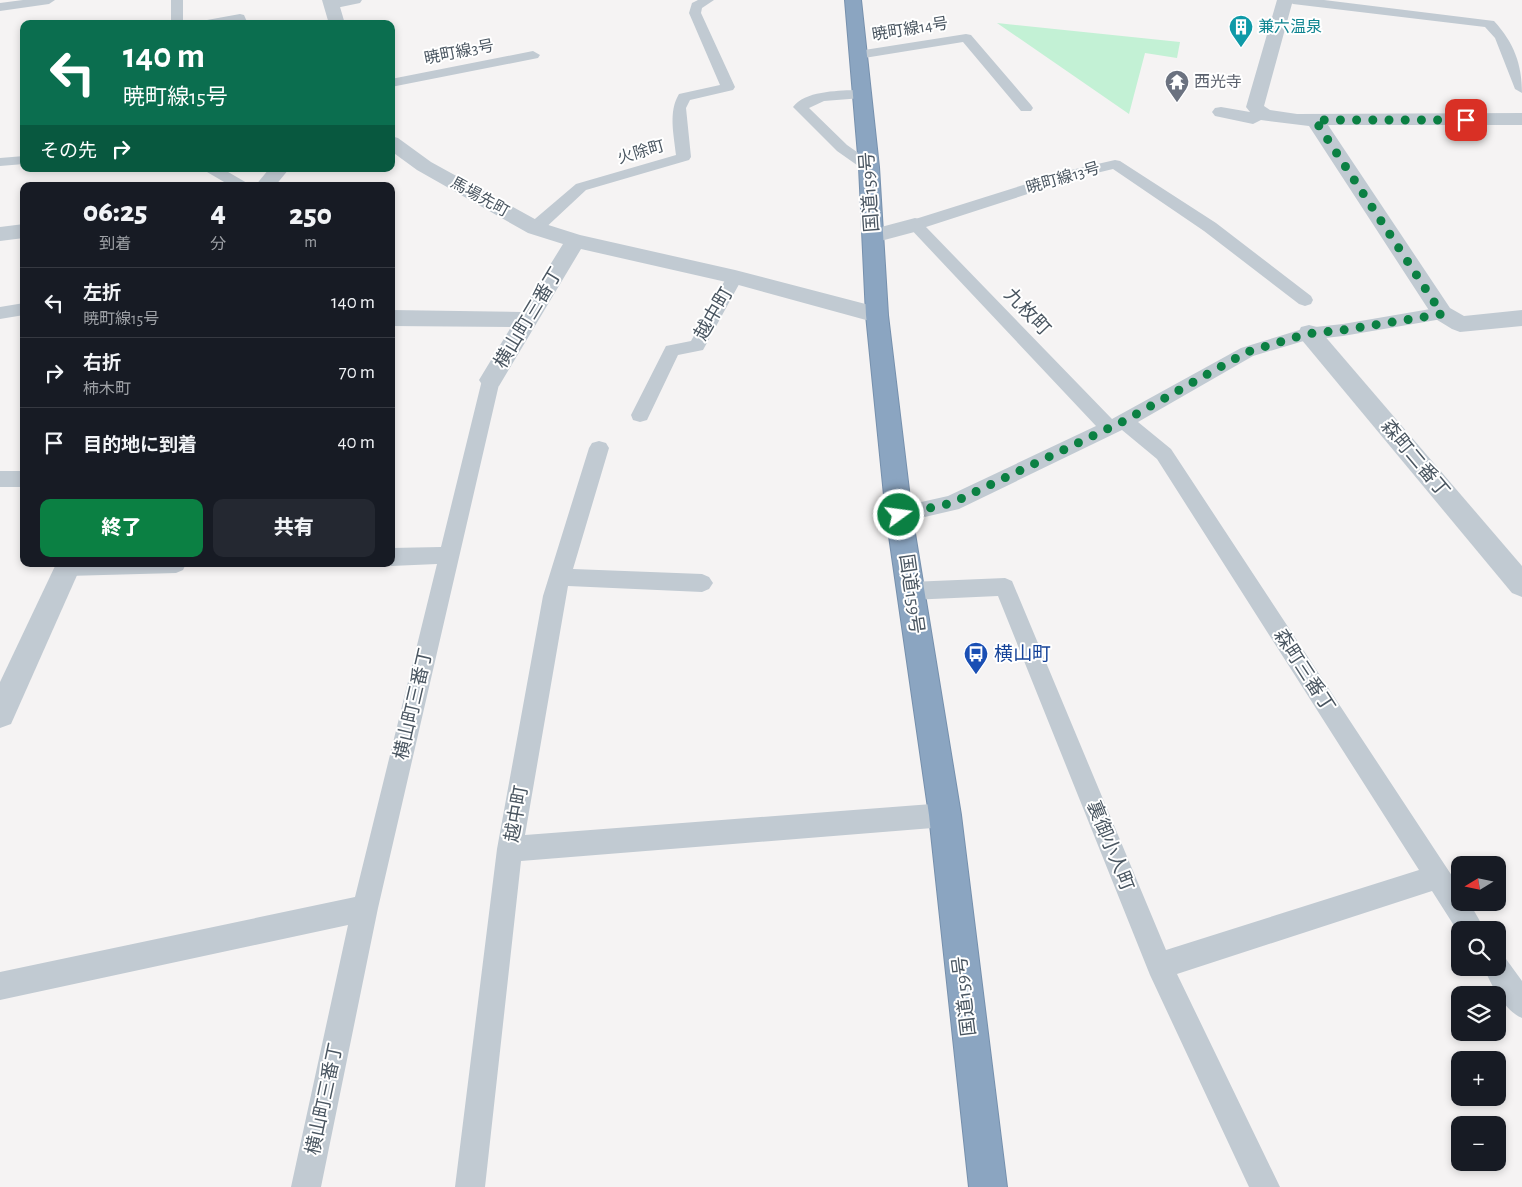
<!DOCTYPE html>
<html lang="ja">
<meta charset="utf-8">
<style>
:root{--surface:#171b24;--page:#242831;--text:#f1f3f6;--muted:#9ea1a6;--line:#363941;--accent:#0b8043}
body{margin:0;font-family:"Alegreya Sans","Noto Sans JP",sans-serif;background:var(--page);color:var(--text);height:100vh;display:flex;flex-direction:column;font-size:19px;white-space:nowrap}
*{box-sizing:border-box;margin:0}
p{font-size:16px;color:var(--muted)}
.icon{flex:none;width:28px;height:28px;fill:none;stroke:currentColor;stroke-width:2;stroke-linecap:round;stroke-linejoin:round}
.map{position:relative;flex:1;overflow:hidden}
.sheet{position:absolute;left:20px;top:182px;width:375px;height:385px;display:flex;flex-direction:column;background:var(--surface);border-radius:10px;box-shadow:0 2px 8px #0003}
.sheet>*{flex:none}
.top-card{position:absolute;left:20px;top:20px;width:375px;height:152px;border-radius:10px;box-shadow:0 2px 8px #0003;background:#0b6e4f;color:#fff;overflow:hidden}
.needle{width:32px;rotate:260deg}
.tools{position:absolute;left:1451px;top:856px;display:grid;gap:10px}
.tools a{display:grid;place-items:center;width:55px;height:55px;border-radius:10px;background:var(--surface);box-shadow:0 2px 8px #0003;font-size:25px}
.pin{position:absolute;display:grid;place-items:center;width:42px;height:42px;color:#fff;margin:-21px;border-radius:10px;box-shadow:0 2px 8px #0006}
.me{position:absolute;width:55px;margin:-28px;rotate:76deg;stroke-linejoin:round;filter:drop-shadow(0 0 4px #0008)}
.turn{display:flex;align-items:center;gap:18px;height:105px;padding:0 20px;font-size:22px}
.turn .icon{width:65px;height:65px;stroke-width:2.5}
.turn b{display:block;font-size:35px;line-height:42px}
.then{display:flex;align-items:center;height:48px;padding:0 20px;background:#0003;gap:10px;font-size:19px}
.eta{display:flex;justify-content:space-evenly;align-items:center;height:85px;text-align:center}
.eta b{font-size:30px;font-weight:800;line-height:35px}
.action{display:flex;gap:10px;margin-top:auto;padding:10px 20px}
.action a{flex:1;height:58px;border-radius:10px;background:var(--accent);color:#fff;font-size:20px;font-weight:800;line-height:58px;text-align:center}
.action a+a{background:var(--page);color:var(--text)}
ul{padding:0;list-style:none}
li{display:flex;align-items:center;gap:15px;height:70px;padding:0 20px;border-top:1px solid var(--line)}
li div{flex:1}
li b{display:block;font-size:19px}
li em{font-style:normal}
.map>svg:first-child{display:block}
.green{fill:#c3f1d5}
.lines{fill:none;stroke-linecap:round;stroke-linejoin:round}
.highway-casing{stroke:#7690ad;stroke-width:2}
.lane{fill:#c1cad2;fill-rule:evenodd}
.street{fill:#c1cad2;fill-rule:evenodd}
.highway{fill:#8ba5c1;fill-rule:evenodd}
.route{stroke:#0b8043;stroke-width:9;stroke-dasharray:0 16.2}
.labels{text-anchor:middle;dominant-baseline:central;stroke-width:4;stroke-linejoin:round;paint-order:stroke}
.far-culture-label{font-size:16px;fill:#0d838f;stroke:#fff;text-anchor:start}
.far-street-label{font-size:16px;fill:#4a5661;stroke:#fff}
.far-worship-label{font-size:16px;fill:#5b616d;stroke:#fff;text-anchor:start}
.street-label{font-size:19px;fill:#4a5661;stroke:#fff}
.transit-label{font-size:19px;fill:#164399;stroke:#fff;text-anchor:start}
</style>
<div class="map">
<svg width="1522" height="1187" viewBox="0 0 1522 1187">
<rect width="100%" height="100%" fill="#f5f3f3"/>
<!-- green -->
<polygon class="green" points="997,23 1180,42 1177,58 1145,53 1129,114"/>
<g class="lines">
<defs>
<polygon id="highway" points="845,0 861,0 879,167 888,315 912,515 961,815 1007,1187 969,1187 929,815 886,515 866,315 859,167"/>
</defs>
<!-- highway casing -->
<use href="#highway" class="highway-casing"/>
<!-- lane -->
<g class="lane">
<polygon points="23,0 55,0 49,4 0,11 0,3"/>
<rect x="171" y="0" width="12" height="24"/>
<polygon points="337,0 362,0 360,3 331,9 325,5 327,2"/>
<path d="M698,0H714L702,8L701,13L735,87L733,90L690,100L686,108L691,157L689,160L586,190L541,232H529L527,228L529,224L576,184L676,155C674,135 668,112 679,94L720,85L689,13L692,3Z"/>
<path d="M1287,0H1324L1494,21C1514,43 1522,64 1522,93L1515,89L1495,38L1485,27L1293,4Z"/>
<polygon points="240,14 244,15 248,24 201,24 207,20"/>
<polygon points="966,34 971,35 1031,105 1033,108 1031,111 1021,111 963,42 858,59 851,55 858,51"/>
<polygon points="533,51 540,55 538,58 391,87 391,79"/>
<path d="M854,90L867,91L869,94L862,98L824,101L809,108L847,145L874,164L876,167L874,170H864L837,151L793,107C805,91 836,91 854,90Z"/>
<polygon points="24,156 24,164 0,166 0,158"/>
<polygon points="1115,160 1120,161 1216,223 1311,296 1313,300 1311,304 1305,306 1299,304 1204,231 1113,169 1080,177 926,227 1112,419 1241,348 1306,328 1343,324 1442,307 1448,309 1451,313 1448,317 1442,319 1343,336 1307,340 1253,356 1138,422 1171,449 1460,888 1460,902 1469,902 1485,930 1460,930 1460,935 1432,891 1177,974 1280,1187 1249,1187 1150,975 998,596 910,600 903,597 899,591 903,585 910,582 1005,578 1012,581 1166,950 1419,870 1157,459 1122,430 959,509 899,523 892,521 889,515 892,509 899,507 948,496 1096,426 907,225 909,221 1071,170"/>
<polygon points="205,169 223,169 247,183 250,186 231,186 207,172"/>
<polygon points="735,271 741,273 743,277 703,350 678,355 647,420 640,422 633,420 631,415 666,346 691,341 729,273"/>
<polygon points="24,303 24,315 0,319 0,307"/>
<polygon points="491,373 497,375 500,380 378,908 321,1187 291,1187 348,925 0,1000 0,972 355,897 437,564 391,566 386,564 391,564 391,548 441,547 482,380 485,375"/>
<polygon points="599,441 606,443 609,448 573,569 702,574 709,577 713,583 709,589 702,592 568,586 525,835 945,803 954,806 957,815 954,824 945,827 521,861 485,1187 455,1187 497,849 543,596 589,448 592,443"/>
<rect x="0" y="471" width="24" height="16"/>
<polygon points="58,564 186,564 183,570 176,573 67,576 60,573 57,567"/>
<path d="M1498,955L1506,959L1522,981V1018C1505,1011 1491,985 1484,968H1498Z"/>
</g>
<!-- street -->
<g class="street">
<polygon points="322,0 338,0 345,24 329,24"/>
<polygon points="1277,0 1293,0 1264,106 1270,110 1297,114 1522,113 1522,125 1328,125 1450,308 1464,316 1522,310 1522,326 1460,332 1452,329 1434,318 1309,126 1261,120 1253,124 1215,116 1212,112 1215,108 1221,107 1250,112 1246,107"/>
<polygon points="391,136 398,138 431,162 542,223 580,235 735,270 877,307 885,310 888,315 885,320 877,323 735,284 581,249 499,386 491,389 483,386 479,380 511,327 391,326 391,310 521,312 563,244 528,233 417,170 391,151"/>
<polygon points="269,169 289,169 275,186 255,186"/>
<polygon points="915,218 922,220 925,225 922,230 873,243 866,241 863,236 866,231"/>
<polygon points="24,224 24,238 0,241 0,227"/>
<polygon points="1309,325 1317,327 1522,566 1522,597 1512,593 1301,339 1298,333 1301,327"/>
<polygon points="56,564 82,564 11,724 0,728 0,682"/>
</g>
<!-- highway -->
<use href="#highway" class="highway"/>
</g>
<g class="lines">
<!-- route -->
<polyline class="route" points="899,515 952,503 1124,421 1247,352 1306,334 1343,330 1442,314 1315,120 1466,120"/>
</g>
<!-- icons -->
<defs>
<symbol id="building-pin" viewBox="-11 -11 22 30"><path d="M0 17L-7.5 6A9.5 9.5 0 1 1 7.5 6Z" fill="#0f9aa8" stroke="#fff"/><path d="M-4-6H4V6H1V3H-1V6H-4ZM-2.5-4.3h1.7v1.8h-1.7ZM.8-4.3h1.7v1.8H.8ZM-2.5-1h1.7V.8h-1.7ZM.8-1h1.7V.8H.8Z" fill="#fff"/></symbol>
<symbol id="temple-pin" viewBox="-11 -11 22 30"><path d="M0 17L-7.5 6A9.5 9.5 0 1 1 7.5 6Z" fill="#6b7280" stroke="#fff"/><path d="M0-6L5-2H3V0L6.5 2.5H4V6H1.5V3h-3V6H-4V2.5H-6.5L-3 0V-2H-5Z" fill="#fff"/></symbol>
<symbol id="bus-pin" viewBox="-11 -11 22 30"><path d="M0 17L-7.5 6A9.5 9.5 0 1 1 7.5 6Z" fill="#1a4fb4" stroke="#fff"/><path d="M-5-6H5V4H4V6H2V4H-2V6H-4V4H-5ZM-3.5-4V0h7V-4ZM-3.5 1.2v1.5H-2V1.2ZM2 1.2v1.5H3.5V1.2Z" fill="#fff"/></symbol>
</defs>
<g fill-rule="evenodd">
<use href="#building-pin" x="1227" y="13" width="28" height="38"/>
<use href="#temple-pin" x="1163" y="68" width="28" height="38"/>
<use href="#bus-pin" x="962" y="640" width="28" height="38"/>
</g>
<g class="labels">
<!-- far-culture labels -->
<g class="far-culture-label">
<text x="1258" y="27">兼六温泉</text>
</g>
<!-- far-street labels -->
<g class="far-street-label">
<text transform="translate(910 29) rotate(-9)">暁町線14号</text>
<text transform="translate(459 52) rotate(-11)">暁町線3号</text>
<text transform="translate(641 152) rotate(-16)">火除町</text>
<text transform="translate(1063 178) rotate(-16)">暁町線13号</text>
<text transform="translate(480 197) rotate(29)">馬場先町</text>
</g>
<!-- far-worship labels -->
<g class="far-worship-label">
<text x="1194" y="82">西光寺</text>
</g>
<!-- street labels -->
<g class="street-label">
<text transform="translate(870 192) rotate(-94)">国道159号</text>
<text transform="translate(1027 312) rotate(46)">九枚町</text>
<text transform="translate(714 314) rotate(-60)">越中町</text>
<text transform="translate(529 318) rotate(-59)">横山町三番丁</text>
<text transform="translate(1415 459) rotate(50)">森町二番丁</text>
<text transform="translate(911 594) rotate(82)">国道159号</text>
<text transform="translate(1304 671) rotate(57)">森町三番丁</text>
<text transform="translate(414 704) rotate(-77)">横山町三番丁</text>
<text transform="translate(517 814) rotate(-80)">越中町</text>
<text transform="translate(1110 846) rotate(68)">裏御小人町</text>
<text transform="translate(965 996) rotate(-97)">国道159号</text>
<text transform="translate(325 1099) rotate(-78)">横山町三番丁</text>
</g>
<!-- transit labels -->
<g class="transit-label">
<text x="994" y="654">横山町</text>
</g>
</g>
</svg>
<div class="tools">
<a><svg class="needle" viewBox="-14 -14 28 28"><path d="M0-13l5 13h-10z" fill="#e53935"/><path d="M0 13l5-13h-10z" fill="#9ea1a6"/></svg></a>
<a><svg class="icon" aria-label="search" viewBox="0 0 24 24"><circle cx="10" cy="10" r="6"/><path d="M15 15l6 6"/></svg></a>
<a><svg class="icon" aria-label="layers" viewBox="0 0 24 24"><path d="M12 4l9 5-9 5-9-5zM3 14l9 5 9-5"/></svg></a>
<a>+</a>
<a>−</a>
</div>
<div class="pin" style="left:1466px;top:120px;background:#d93025"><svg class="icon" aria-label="arrive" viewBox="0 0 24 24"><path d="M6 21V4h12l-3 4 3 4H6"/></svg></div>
<svg class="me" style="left:899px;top:515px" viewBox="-20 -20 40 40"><circle r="17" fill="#0b8043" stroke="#fff" stroke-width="3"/><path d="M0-11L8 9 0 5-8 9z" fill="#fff"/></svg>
<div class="top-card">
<div class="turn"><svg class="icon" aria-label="left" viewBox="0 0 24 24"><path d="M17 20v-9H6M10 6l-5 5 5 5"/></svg><div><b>140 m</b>暁町線15号</div></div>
<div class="then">その先<svg class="icon" aria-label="right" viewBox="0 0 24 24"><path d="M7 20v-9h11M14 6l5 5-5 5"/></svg></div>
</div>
<section class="sheet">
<div class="eta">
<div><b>06:25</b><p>到着</p></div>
<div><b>4</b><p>分</p></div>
<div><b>250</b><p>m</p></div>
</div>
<ul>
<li><svg class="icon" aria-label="left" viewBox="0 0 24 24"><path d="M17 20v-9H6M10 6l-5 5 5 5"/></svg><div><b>左折</b><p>暁町線15号</p></div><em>140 m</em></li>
<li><svg class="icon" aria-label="right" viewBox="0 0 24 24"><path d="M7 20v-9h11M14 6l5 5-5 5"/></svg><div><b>右折</b><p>柿木町</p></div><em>70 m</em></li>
<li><svg class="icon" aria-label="arrive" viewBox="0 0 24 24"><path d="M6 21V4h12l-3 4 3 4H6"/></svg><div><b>目的地に到着</b></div><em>40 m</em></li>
</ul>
<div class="action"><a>終了</a><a>共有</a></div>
</section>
</div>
